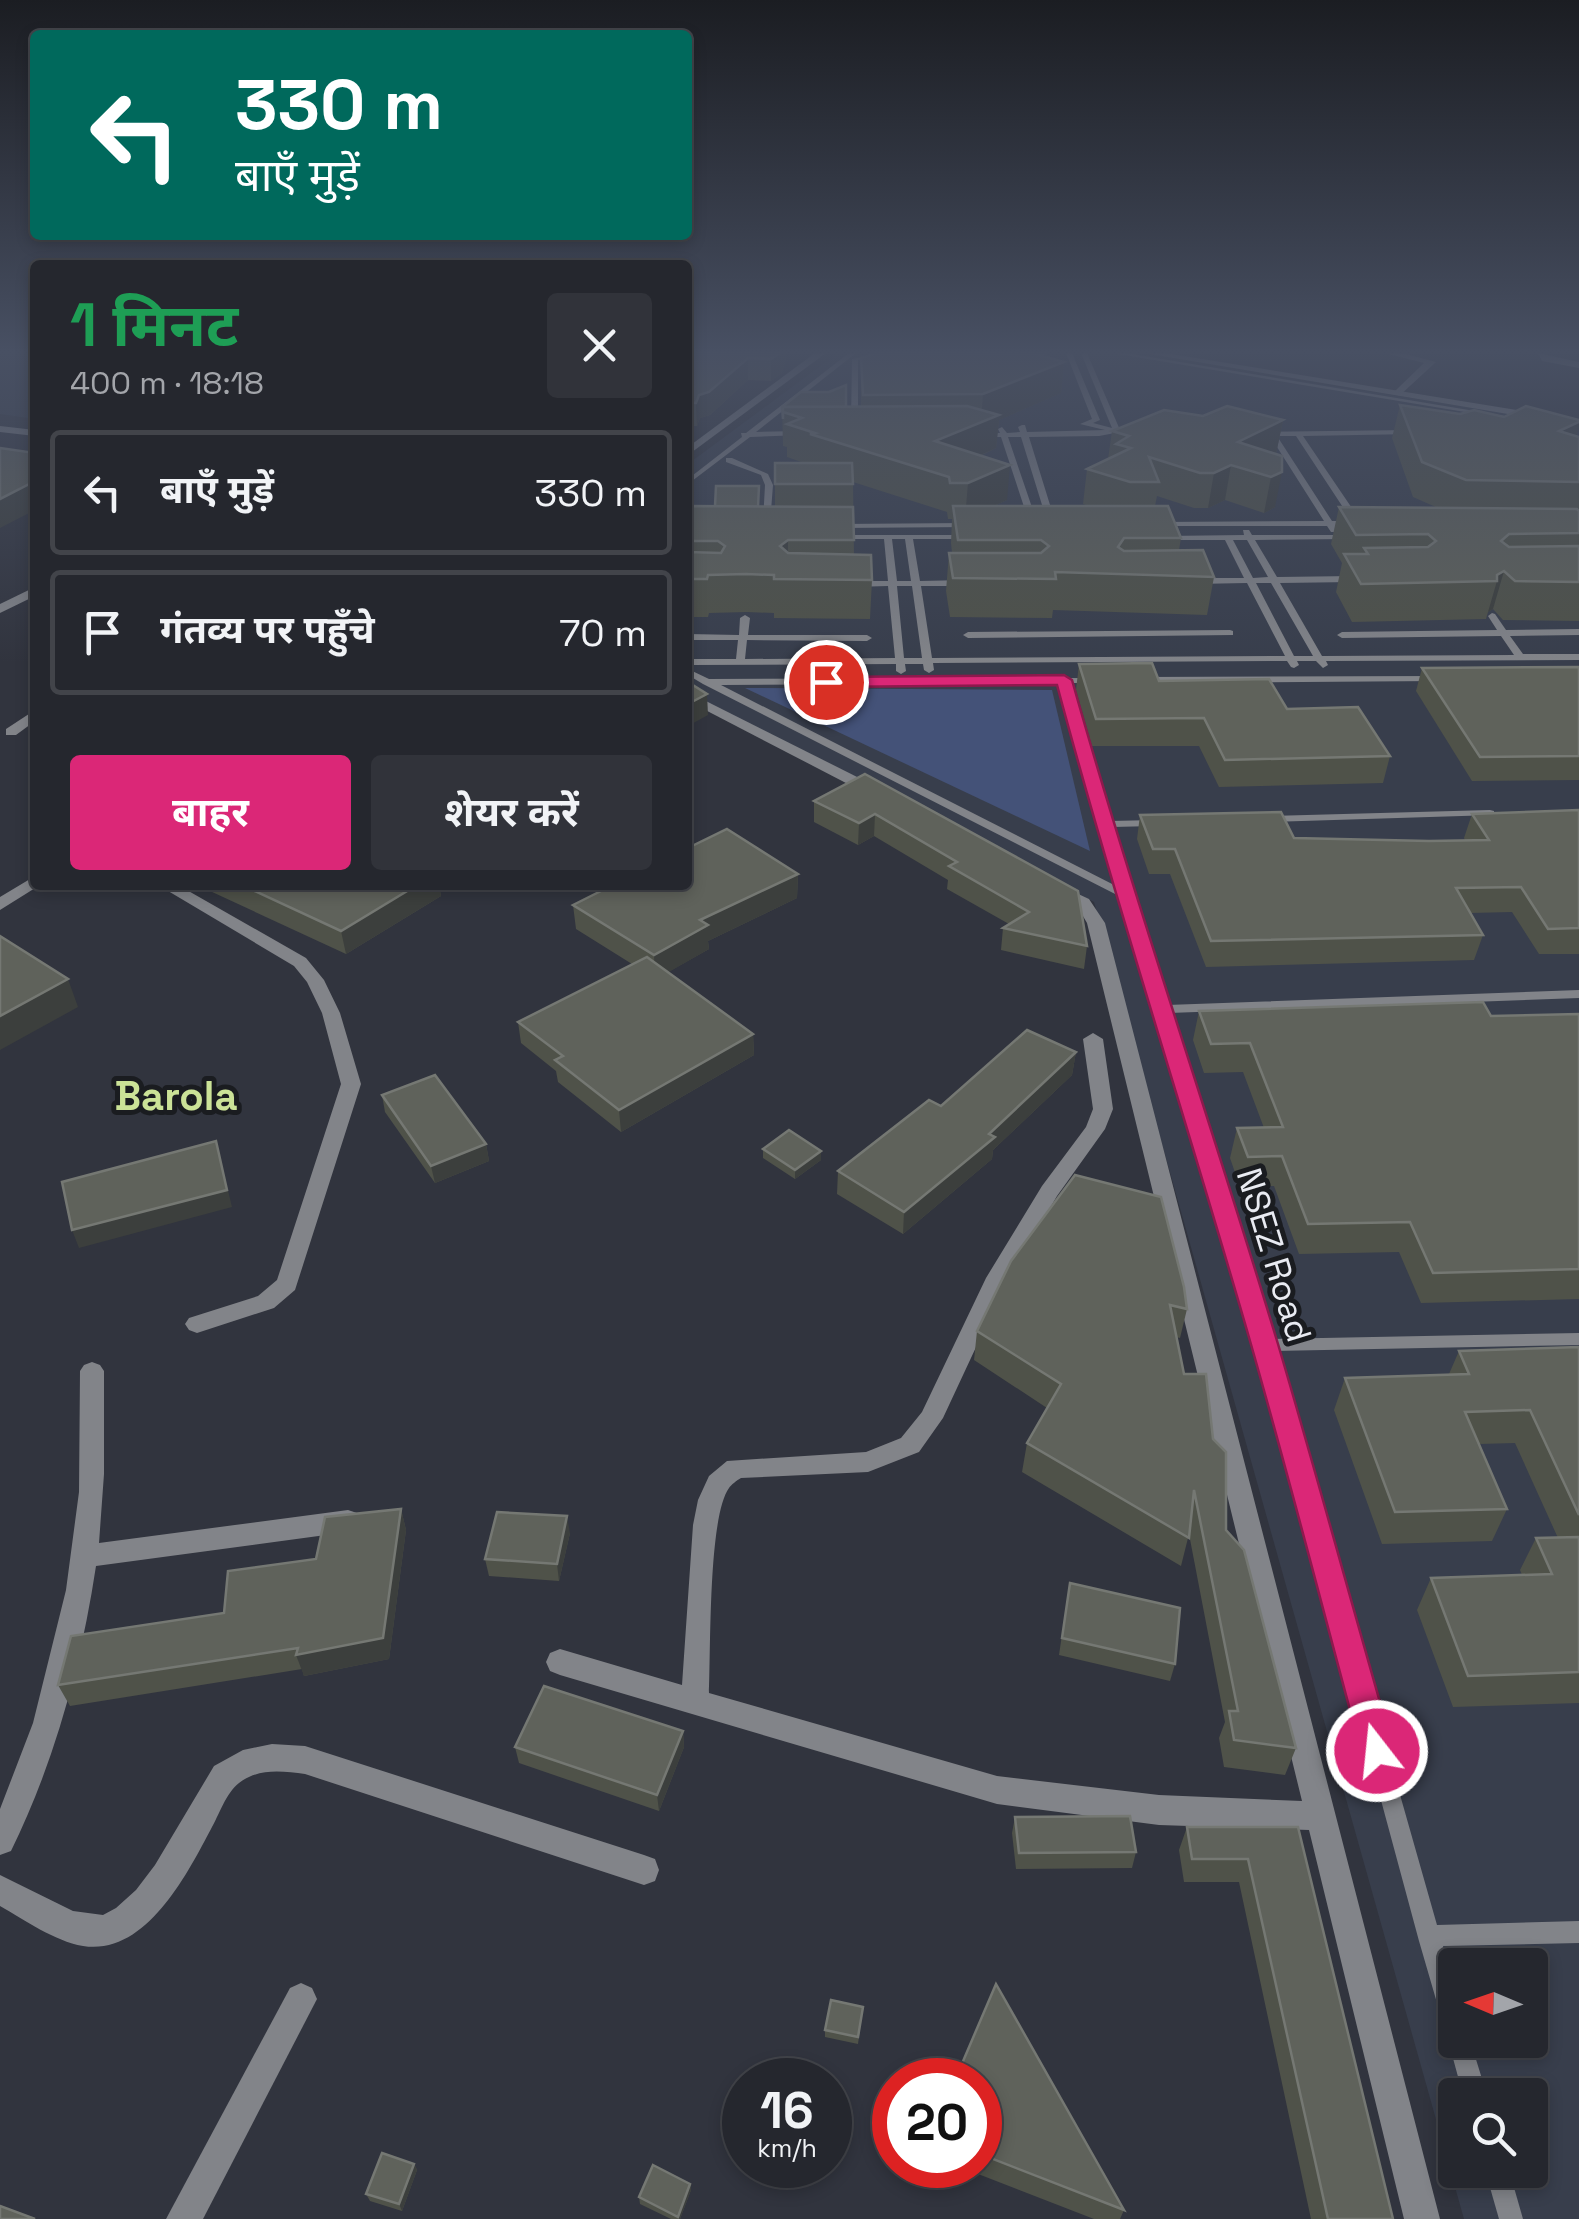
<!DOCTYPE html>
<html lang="hi">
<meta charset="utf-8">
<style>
:root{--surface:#25272e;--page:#31333a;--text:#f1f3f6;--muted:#a3a5aa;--line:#42444a;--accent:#db2777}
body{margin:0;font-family:"Space Grotesk","Noto Sans Devanagari",sans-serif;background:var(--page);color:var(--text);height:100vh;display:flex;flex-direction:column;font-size:38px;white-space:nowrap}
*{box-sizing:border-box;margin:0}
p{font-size:32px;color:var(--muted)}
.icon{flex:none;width:55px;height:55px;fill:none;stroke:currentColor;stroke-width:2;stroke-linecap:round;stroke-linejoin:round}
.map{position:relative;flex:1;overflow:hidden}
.panel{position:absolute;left:30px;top:260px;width:662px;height:630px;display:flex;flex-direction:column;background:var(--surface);border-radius:10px;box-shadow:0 5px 15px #0003,0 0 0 2px var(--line)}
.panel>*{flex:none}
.banner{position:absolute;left:30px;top:30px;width:662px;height:210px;border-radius:10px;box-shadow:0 5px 15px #0003,0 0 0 2px var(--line);background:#00695c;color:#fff;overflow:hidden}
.needle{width:65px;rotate:272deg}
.fabs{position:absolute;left:1438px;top:1948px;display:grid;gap:20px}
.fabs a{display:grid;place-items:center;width:110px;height:110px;border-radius:10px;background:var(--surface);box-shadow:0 5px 15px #0003,0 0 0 2px var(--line);font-size:50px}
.speed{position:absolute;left:722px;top:2058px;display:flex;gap:20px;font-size:50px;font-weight:700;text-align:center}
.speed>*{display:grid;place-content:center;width:130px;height:130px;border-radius:50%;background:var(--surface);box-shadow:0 5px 15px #0003,0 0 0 2px var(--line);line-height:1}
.speed small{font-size:25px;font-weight:400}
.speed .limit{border:15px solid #d22;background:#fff;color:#111}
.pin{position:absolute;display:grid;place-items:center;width:85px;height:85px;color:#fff;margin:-42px;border:5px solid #fff;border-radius:50%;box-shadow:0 2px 10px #0007}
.me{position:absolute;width:110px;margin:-55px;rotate:344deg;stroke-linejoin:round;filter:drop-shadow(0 0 8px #0008)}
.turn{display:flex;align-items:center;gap:35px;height:210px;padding:0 40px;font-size:45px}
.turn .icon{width:130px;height:130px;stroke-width:2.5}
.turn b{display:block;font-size:70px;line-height:85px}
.round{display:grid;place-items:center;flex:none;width:105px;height:105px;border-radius:10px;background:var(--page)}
.overview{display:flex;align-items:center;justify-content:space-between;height:170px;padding:0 40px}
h1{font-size:60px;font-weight:700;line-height:75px;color:#1e9e55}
.cta{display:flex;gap:20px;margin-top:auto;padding:20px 40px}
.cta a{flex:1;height:115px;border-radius:10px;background:var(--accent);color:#fff;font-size:40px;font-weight:700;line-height:115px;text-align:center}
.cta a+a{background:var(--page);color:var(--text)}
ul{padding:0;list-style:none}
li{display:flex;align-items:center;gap:30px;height:125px;margin:0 20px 15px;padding:0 20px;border:5px solid var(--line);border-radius:10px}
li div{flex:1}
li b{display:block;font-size:38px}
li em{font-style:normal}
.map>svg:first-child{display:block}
.built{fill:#383e4c;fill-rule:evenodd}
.green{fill:#445278}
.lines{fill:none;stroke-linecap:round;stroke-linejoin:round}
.service{fill:#828489;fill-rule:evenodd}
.minor{fill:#828489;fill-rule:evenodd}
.tertiary{fill:#828489;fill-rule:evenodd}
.wall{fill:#4f5249}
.shaded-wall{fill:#3c3f3d}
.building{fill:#5f625b;stroke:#757873;stroke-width:2.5}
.route{fill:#db2777;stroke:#8e194d;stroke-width:2.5}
.labels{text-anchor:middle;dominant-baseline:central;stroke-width:10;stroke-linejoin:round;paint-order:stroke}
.street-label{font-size:35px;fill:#e9ebf2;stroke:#1a1c20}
.quarter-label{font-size:40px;font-weight:bold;fill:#cbe297;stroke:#1a1c20}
</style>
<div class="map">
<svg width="1579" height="2219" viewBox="0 0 1579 2219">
<rect width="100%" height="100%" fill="#31343e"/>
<!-- built -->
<g class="built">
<polygon points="0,353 35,353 35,419 0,414"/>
<path d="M838,353H1118L1579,424V2219H1464L1094,902L688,696V464ZM1455,1965H1530V2040H1455ZM1455,2095H1530V2170H1455Z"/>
</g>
<!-- green -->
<polygon class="green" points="745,688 1052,690 1090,851"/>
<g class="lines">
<!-- service -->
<g class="service">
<polygon points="849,353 856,353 756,432 798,431 801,431 801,435 750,437 688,484 688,479 742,437 741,433 746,433"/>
<polygon points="885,353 893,354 858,360 858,421 851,423 852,359"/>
<polygon points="1066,353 1072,353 1100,420 1093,423 1112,428 1081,353 1087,353 1120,430 1134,434 1130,436 1115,433 1099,436 1029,437 1055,521 1051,523 1047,521 1021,437 1008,437 1037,522 1033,524 1029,522 1001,437 979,437 975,435 979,433 1000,433 998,429 1002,427 1007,433 1020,432 1018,427 1022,425 1025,425 1027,432 1105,430 1080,424 1092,419"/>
<polygon points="1112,353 1126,353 1523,419 1519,421"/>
<path d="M1410,430H1413V434L1303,436L1360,520L1352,525L1335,526L1337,532H1331L1327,526H1158L1154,524L1158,522L1324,521L1270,436H1258V432ZM1277,436H1296L1352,521H1332Z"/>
<polygon points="726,458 732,458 768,474 773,485 770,524 763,522 765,485 761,475 726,462"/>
<polygon points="967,523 971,525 970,527 838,528 834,526 838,524"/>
<path d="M1243,530H1249L1252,535H1348L1352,537L1348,539L1255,540L1277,577L1353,576L1357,579L1353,582L1280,583L1322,656L1514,655L1501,636L1342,638L1337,635L1342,632L1497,630L1488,616L1492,613L1495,614L1506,630L1579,629V635L1510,636L1523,654H1579V660L1326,661L1328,665L1323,668L1316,661H1297L1299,665L1294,668L1291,667L1287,661L933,663L934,670L929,673L924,670L923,664H905L906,671L901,674L896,671V664L688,665V659H736L738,640H688V634L739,635L740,618L745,615L750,618L748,635H867L872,638L867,641L747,640L745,659L895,658L888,586L852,587L848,584L852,581H888L884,539H837L836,537L840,535H971L972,537L968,539H913L920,581L966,580L970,583L966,586H921L932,658L1285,656L1247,583L1195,584L1191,581L1195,578H1244L1225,540H1165L1161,538L1165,536L1244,535ZM892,539H905L911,581H897ZM1233,540H1247L1268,577L1253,578ZM1256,583H1271L1313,656H1294ZM897,586H912L922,658H904Z"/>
<polygon points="1230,630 1233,631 1233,635 968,638 963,635 968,632"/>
<path d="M688,669L709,679L1096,678L1098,680L1093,683H1070L1110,821L1155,820L1160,823L1155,826L1112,827L1167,1005L1579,990V998L1169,1013L1271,1339L1579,1333V1345L1274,1351L1437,1925L1579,1921V1943L1443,1946L1455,1988V2040H1470L1487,2095H1463L1448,2040L1449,2036L1444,2027L1419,1941L1280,1426L1121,897L703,684L688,675ZM1060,683L1118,887L721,685Z"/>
<polygon points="1441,676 1441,680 1438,681 1140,683 1135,680 1140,677"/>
<polygon points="1490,810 1494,811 1494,815 1267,822 1262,819 1267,816"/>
<polygon points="1485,2170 1509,2170 1523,2219 1499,2219"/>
</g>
<!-- minor -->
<g class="minor">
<polygon points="1385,353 1402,353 1436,362 1399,396 1395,391 1424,363"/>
<polygon points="1538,353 1579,362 1579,368 1542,361"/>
<polygon points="688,692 883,790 885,793 883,796 871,796 688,701"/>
<polygon points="35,710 35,721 16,735 6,735 6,729"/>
<polygon points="35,876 35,885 40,885 0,910 0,897"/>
<path d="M1057,884L1089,899L1105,923L1440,2219H1404L1309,1830L1159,1825L997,1804L560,1675L550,1671L546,1662L550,1653L560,1649L682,1685L693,1525L698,1500L709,1476L727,1461L866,1452L901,1438L922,1412L986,1278L1042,1186L1086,1127L1093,1109L1083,1039L1093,1033L1103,1039L1113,1109L1105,1129L1057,1196L1005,1285L943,1418L919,1452L868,1472L741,1478C737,1480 731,1485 729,1488C708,1517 711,1652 709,1693L997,1776L1159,1795L1302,1801L1087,923L1077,906L1051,893L1049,889Z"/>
<polygon points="158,885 178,885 306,958 324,980 340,1013 361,1084 295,1290 274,1308 197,1333 189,1330 185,1324 189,1318 258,1296 277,1280 341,1084 322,1013 307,982 294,966"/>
<path d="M92,1362L100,1365L104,1371V1474L99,1543L348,1510L357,1513L361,1521L357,1529L348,1532L96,1566C81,1665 55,1761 11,1851L0,1855V1809L33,1723L66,1590L79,1492L80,1371L84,1365Z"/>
<path d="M272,1744L305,1746L644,1855L655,1859L659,1870L655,1881L644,1885L305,1774C282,1771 258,1768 239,1783C226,1793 219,1815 211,1829C187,1874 146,1956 83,1946C54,1941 25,1920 0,1906V1875L73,1911L103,1915L116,1908L136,1890L155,1865L214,1766L243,1750Z"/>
<polygon points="301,1983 312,1988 317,1999 203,2219 166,2219 290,1988"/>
</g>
<!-- tertiary -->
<g class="tertiary">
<polygon points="815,353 826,353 688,455 688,447"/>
<polygon points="1144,353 1165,353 1579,420 1579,426"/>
<polygon points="0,426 35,430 35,436 0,432"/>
<polygon points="35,587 35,596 0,613 0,604"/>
</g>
</g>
<!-- wall -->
<g class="wall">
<polygon points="688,353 787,353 782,373 771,381 748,380 710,415 700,418 697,426 688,426"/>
<polygon points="861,358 1049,358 1064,362 1061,393 999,420 996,448 980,456 1007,500 994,506 1089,506 1083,504 1087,469 1108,459 1112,431 1203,416 1283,420 1276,454 1275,507 1264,513 1225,500 1208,508 1194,508 1157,496 1155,506 1181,538 1179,550 1214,577 1207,615 1053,610 1052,618 950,617 946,591 949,553 952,553 951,543 952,519 948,519 947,512 853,482 854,555 872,580 870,619 774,618 774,613 747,612 709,613 708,617 688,617 688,506 775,507 775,463 804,463 787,457 787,447 783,446 782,407 861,407"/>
<polygon points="1400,405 1460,414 1579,420 1576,436 1579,437 1579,621 1503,620 1493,609 1488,612 1486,619 1352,622 1336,592 1342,563 1331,544 1339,507 1438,508 1413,497 1392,438"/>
<polygon points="1079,664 1287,709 1390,756 1383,783 1219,787 1199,746 1092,746 1076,690"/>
<polygon points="1579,667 1579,780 1472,781 1416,691 1422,668"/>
<polygon points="865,774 1087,946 1084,969 1001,950 1003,928 1009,924 947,889 948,880 874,836 858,845 814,822 814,801"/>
<polygon points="1579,810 1579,954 1539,954 1512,912 1470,913 1483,935 1474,960 1206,967 1170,874 1149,874 1137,839 1140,815 1294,838 1429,841 1465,840 1464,838 1472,814"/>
<polygon points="798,874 797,898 708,941 709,949 668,972 753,1034 754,1055 621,1132 558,1082 556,1071 521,1043 518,1022 632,964 576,929 573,905"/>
<polygon points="209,885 439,885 441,896 346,954 210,891"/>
<polygon points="1199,1011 1491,1016 1579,1014 1579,1299 1421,1303 1399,1252 1299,1254 1274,1186 1240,1187 1230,1158 1237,1128 1264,1128 1243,1072 1204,1073 1193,1040"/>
<polygon points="1076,1052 1072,1075 993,1150 992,1159 903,1234 837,1194 838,1171 941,1106"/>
<polygon points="382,1095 486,1144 489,1161 435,1183 385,1112"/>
<polygon points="763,1149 821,1160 795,1179 763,1158"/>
<polygon points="1011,1261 1187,1309 1180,1338 1176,1337 1184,1374 1213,1439 1226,1530 1296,1748 1285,1775 1224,1767 1219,1738 1225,1722 1189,1534 1181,1566 1022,1472 1027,1443 1047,1408 974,1360 977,1331"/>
<polygon points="1579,1347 1579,1703 1453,1707 1417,1610 1431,1578 1522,1575 1520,1570 1536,1538 1558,1538 1515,1443 1479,1444 1507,1509 1492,1541 1382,1544 1334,1410 1345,1378 1449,1374 1459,1351"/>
<polygon points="401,1509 406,1530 389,1659 304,1676 302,1669 70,1706 58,1685 224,1613"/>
<polygon points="570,1533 559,1581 489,1576 485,1559"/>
<polygon points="1067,1600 1175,1664 1170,1681 1059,1655"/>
<polygon points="683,1731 684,1747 659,1811 519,1763 515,1747"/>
<polygon points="1015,1817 1136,1852 1132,1868 1016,1869 1012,1833"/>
<polygon points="1187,1827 1298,1827 1393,2219 1311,2219 1239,1882 1184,1882 1179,1850"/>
<polygon points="863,2007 858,2044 825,2037 825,2030"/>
<polygon points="980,2080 1124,2210 1120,2219 1094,2219 955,2165 980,2165"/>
<polygon points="414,2164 417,2170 402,2211 370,2201 366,2194"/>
<polygon points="690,2184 691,2190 680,2219 671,2219 640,2204 639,2197"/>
</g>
<!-- shaded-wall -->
<g class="shaded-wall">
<polygon points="780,353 787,353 782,373 771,381 771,359"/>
<polygon points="1029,353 1050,353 1048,368 1064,362 1061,393 999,420 996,448 938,474 935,441 981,422 983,394"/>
<polygon points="748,358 748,380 710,415 700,418 697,426 696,403 699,395"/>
<polygon points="1283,420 1276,454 1238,442"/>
<polygon points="1579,422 1579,428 1571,454 1559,431"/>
<polygon points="1010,465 1007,500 965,519 968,483"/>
<polygon points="1231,465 1225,500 1208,508 1214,473"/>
<polygon points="1282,472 1275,507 1264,513 1271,477"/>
<polygon points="35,481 35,510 0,528 0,499"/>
<polygon points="788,540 788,577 780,546"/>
<polygon points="1504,571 1493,609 1488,612 1497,581 1497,575"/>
<polygon points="707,694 708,715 688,726 688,704"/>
<polygon points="875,814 874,836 858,845 859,823"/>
<polygon points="798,874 797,898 708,941 709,949 655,980 654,955 700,920"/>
<polygon points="417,885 439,885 441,896 346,954 341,931"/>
<polygon points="68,979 78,1007 0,1050 0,1016"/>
<polygon points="753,1034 754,1055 621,1132 619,1110"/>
<polygon points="1076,1052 1072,1075 993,1150 992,1159 903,1234 904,1212"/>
<polygon points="216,1141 232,1207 79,1248 72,1230"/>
<polygon points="486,1144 489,1161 435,1183 431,1166"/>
<polygon points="821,1151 821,1160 795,1179 795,1170"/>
<polygon points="401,1509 406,1530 389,1659 304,1676 296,1655"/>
<polygon points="567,1516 570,1533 559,1581 557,1564"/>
<polygon points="683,1731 684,1747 659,1811 657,1795"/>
<polygon points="414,2164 417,2170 402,2211 399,2204"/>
<polygon points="690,2184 691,2190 680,2219 678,2219"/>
</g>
<!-- building -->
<g class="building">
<polygon points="688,353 780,353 771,359 748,358 709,392 699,395 696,403 688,403"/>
<polygon points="876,353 1047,353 1039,355 1064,362 983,394 863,395 861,358"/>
<polygon points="846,385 846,407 783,407 783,419 782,407 801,392 829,392"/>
<polygon points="1400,405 1460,414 1474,410 1504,417 1526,406 1579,420 1579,422 1559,431 1579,437 1579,482 1466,480 1422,462"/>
<polygon points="967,406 999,415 935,441 1010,465 968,483 950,483 949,477 810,434 815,433 787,424 802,418 783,412 783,407"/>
<polygon points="1227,406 1283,420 1238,442 1282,456 1282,472 1271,477 1231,465 1214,473 1200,473 1149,457 1159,482 1130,482 1087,469 1131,448 1116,444 1129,436 1112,431 1164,410 1203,416"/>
<polygon points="0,448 35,453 35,481 0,499"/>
<polygon points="775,463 852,463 853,484 775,484"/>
<polygon points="716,486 759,486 758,507 715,506"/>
<polygon points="688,506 853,507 854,540 788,540 780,546 788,553 871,555 872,580 774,579 774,575 746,574 708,575 707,579 688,579 688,552 721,553 725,546 718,541 688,541"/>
<polygon points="953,506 1168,506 1181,538 1124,538 1118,547 1124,551 1203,550 1214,577 1055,572 1056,579 953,578 949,553 1041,553 1049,546 1041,540 958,540"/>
<polygon points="1339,507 1577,509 1579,511 1579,533 1509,534 1501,541 1509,547 1579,546 1579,582 1515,581 1504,571 1497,575 1497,581 1361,584 1344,554 1368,554 1364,548 1428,547 1436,541 1428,534 1356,535"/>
<polygon points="1152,663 1159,681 1269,679 1287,709 1358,707 1390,756 1225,760 1204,718 1096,719 1079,664"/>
<polygon points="1579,667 1579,756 1480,757 1422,668"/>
<polygon points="688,682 707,694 688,704"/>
<polygon points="865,774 1078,891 1087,946 1003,928 1029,912 949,866 957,862 875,814 859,823 814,801"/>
<polygon points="1579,810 1579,928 1548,929 1521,887 1456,888 1483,935 1211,941 1175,849 1153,849 1140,815 1281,812 1294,838 1429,841 1489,840 1472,814"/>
<polygon points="727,829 798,874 700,920 708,925 654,955 573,905 613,885 688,885 688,848"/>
<polygon points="242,885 417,885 341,931"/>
<polygon points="0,936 68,979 0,1016"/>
<polygon points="647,957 753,1034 619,1110 555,1060 563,1056 518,1022"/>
<polygon points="1483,1002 1491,1016 1579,1014 1579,1269 1433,1273 1410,1222 1308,1224 1282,1156 1248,1157 1237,1128 1283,1127 1250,1043 1211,1044 1199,1011"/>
<polygon points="1027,1030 1076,1052 989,1134 995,1137 904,1212 838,1171 929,1100 941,1106"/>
<polygon points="435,1075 486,1144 431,1166 382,1095"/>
<polygon points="789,1130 821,1151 795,1170 763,1149"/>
<polygon points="216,1141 227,1190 72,1230 62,1182"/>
<polygon points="1075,1175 1161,1197 1184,1287 1187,1309 1170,1305 1184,1374 1206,1374 1213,1439 1226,1452 1226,1530 1244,1550 1296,1748 1234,1740 1229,1711 1238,1711 1194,1490 1189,1538 1027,1443 1061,1384 977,1331 1011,1261"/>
<polygon points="1579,1347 1579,1515 1530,1410 1465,1412 1507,1509 1395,1512 1345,1378 1469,1374 1459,1351"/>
<polygon points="401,1509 383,1638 296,1655 298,1648 58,1685 71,1636 224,1613 228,1571 316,1559 325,1517"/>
<polygon points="497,1512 567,1516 557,1564 485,1559"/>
<polygon points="1579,1537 1579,1672 1468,1676 1431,1578 1552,1574 1536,1538"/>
<polygon points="1070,1583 1180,1608 1175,1664 1062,1638"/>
<polygon points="544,1686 683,1731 657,1795 515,1747"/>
<polygon points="1130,1816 1136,1852 1019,1853 1015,1817"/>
<polygon points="1187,1827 1298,1827 1393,2219 1328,2219 1248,1859 1192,1859"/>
<polygon points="996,1984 1124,2210 980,2154 980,2080 955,2080"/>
<polygon points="831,2000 863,2007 858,2037 825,2030"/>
<polygon points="382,2153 414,2164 399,2204 366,2194"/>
<polygon points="653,2165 690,2184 678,2217 639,2197"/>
<polygon points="0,2206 35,2219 0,2219"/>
</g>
<!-- sky -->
<linearGradient id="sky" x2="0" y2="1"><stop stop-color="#1b1d22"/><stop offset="0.53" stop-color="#485063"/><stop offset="1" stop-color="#485063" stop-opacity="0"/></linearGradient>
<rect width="1579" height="663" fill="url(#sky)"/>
<!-- route -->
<path class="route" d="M1064,675L1072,680C1135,903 1211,1122 1278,1344C1318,1479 1355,1616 1394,1751L1389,1762L1377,1767L1366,1762L1361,1751C1324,1614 1289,1477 1250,1341C1187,1122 1116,905 1057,685L826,687L818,682L826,677Z"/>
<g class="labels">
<!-- street labels -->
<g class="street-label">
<text transform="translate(1274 1255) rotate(73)">NSEZ Road</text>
</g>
<!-- quarter labels -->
<g class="quarter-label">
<text x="176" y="1096">Barola</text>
</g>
</g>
</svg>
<div class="fabs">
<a><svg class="needle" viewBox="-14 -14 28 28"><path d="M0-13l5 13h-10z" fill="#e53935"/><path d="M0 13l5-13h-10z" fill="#a3a5aa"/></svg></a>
<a><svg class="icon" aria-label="search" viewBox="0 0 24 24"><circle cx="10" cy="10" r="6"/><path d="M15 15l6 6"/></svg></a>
</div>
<div class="speed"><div>16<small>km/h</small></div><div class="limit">20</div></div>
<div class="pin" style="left:826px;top:682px;background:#d93025"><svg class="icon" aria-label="arrive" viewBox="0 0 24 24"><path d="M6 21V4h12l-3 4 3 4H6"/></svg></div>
<svg class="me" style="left:1377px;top:1751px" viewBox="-20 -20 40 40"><circle r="17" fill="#db2777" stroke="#fff" stroke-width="3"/><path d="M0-11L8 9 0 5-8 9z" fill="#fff"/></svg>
<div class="banner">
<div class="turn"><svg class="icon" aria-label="left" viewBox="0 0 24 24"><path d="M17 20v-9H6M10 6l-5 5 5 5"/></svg><div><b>330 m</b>बाएँ मुड़ें</div></div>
</div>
<section class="panel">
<div class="overview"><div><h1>1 मिनट</h1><p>400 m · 18:18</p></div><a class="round"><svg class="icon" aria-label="close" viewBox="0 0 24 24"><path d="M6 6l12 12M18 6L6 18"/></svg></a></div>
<ul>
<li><svg class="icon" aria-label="left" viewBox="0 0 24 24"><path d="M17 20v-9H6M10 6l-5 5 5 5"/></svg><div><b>बाएँ मुड़ें</b></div><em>330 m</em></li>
<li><svg class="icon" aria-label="arrive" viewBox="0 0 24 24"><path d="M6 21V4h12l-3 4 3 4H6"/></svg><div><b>गंतव्य पर पहुँचे</b></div><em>70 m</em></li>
</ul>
<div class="cta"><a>बाहर</a><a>शेयर करें</a></div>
</section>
</div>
